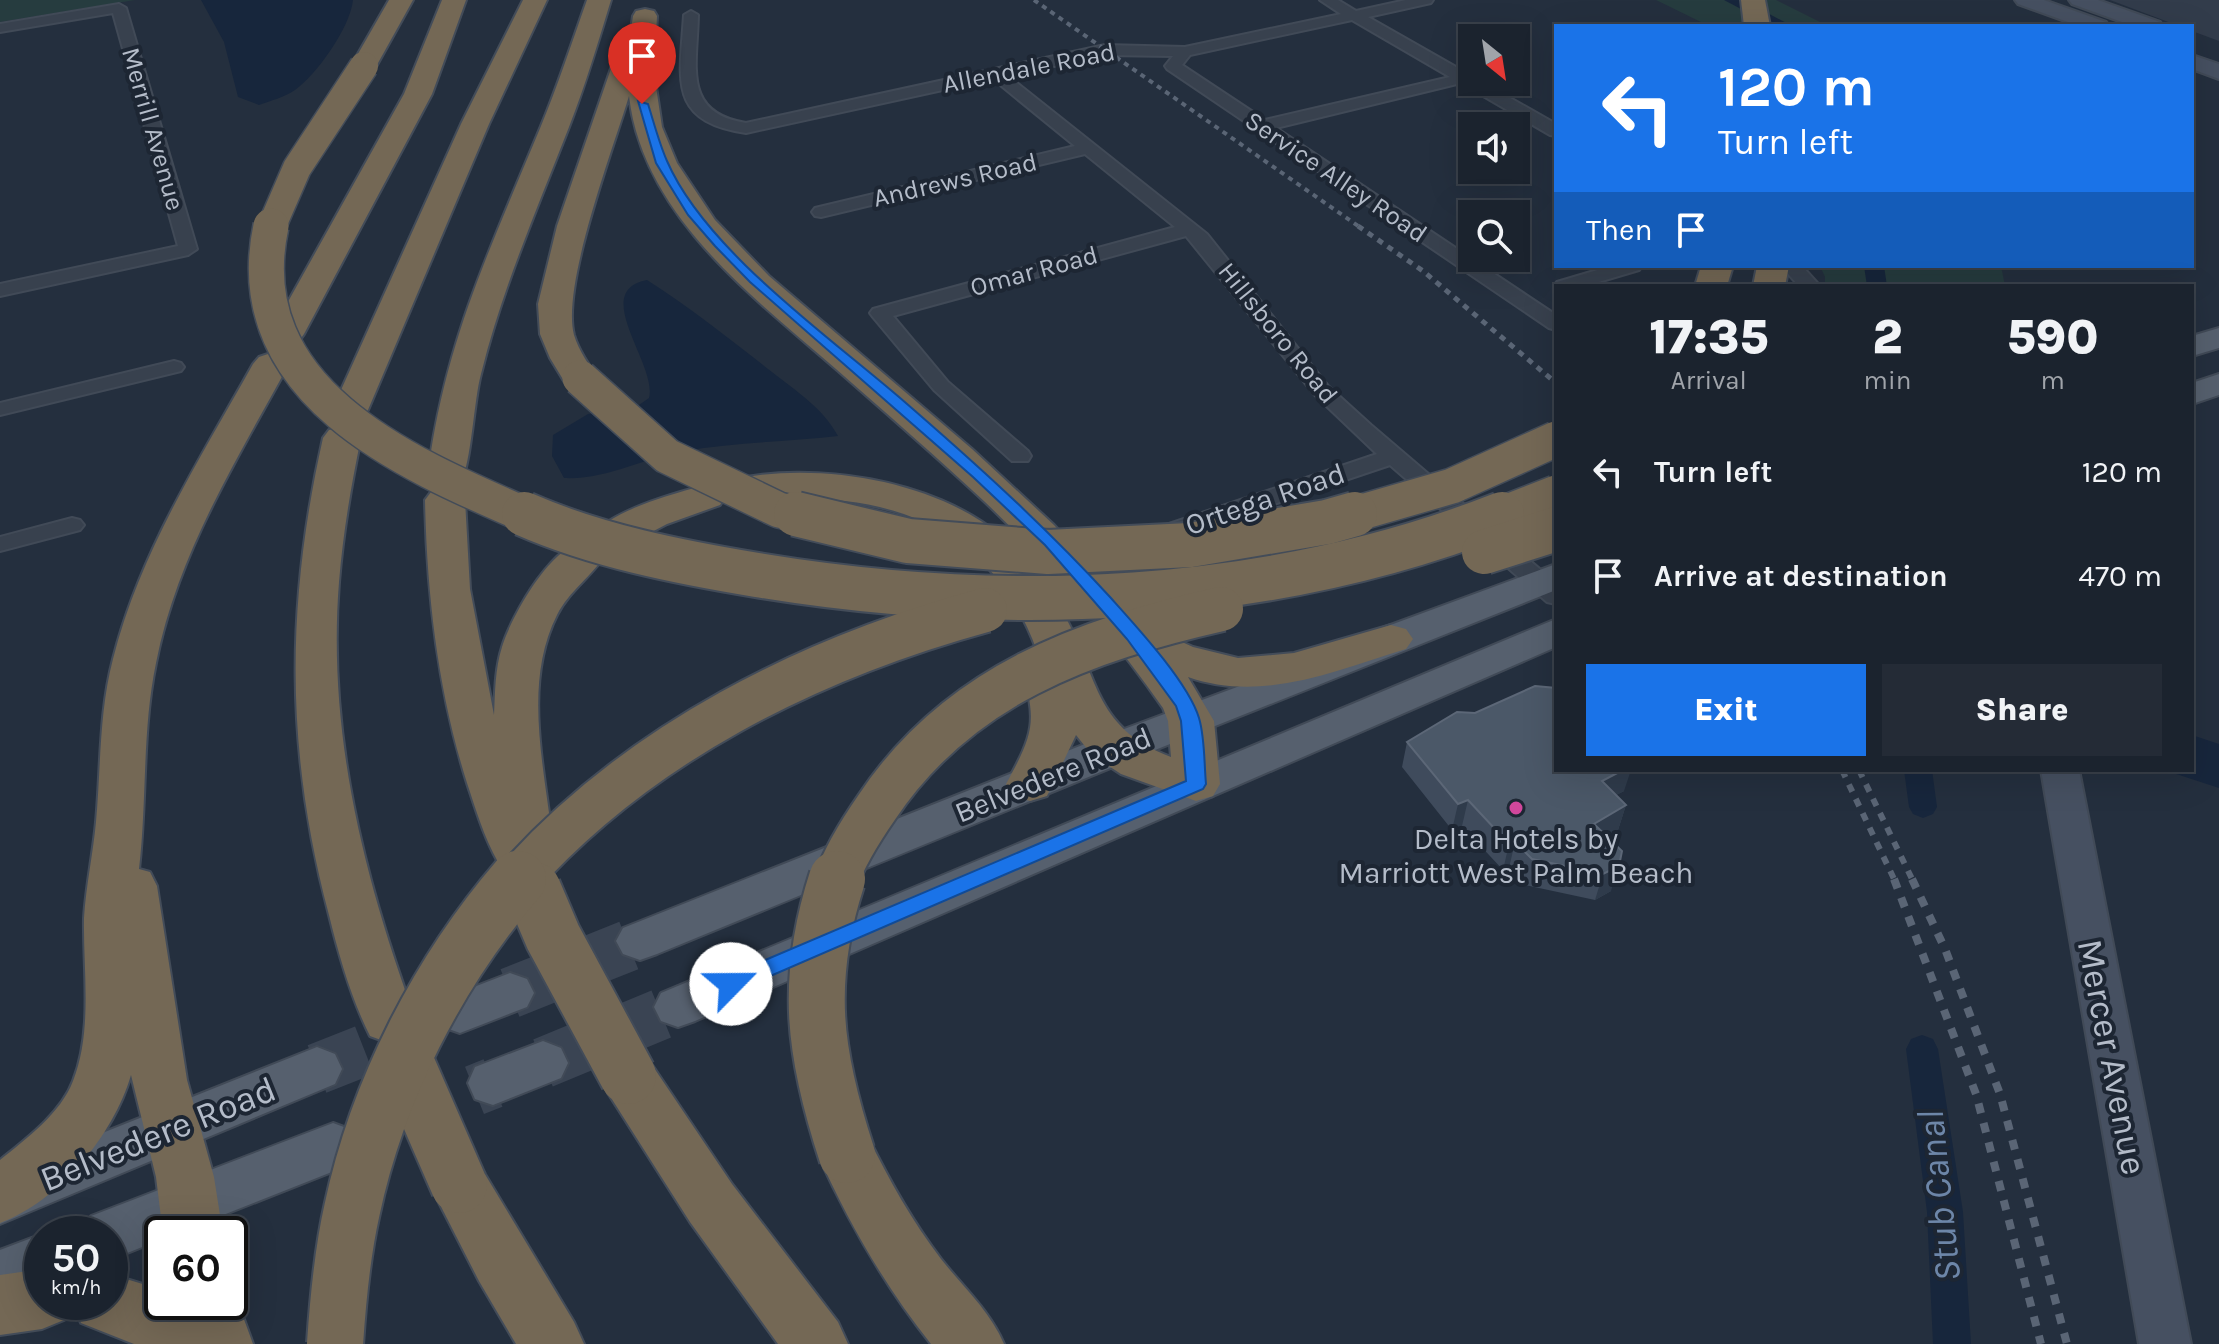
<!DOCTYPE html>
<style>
:root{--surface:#1b232e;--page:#242b36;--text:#f1f3f6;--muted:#a0a4aa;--line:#39404a;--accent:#1a73e8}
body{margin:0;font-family:Karla,sans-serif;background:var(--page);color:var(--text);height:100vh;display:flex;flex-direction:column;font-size:30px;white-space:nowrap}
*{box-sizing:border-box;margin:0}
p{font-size:26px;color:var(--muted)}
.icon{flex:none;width:44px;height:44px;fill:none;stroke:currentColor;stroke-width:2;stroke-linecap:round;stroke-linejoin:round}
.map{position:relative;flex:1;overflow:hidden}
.panel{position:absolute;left:1554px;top:284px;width:640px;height:488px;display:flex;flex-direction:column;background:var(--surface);border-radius:0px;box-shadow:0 8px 32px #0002,0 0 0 2px var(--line)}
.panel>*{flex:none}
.hud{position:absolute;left:1554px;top:24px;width:640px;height:244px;border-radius:0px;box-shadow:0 8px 32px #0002,0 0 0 2px var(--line);background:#1a73e8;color:#fff;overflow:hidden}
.needle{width:52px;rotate:150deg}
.buttons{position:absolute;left:1458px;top:24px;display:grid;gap:16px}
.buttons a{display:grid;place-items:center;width:72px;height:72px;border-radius:0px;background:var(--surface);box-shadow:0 8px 32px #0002,0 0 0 2px var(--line);font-size:40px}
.speed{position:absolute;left:24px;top:1216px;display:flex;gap:16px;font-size:40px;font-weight:700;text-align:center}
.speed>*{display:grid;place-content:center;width:104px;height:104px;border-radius:50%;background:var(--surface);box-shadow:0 8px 32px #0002,0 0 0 2px var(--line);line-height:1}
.speed small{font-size:20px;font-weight:400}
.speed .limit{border:4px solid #111;border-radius:12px;background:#fff;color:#111}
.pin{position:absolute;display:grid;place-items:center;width:68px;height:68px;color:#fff;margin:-82px -34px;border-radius:50% 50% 50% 0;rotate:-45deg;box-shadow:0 0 8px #0007}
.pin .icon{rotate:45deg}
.me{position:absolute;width:88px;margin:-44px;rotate:67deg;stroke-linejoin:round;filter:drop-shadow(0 0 6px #0008)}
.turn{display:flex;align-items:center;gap:28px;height:168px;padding:0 32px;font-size:36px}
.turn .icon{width:104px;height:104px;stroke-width:2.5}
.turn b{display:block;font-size:56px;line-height:68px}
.then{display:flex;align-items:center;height:76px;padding:0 32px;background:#0003;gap:16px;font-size:30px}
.eta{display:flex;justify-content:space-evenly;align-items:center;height:136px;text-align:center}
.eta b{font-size:48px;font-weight:800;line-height:56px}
.cta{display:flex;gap:16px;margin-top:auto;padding:16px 32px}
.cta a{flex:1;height:92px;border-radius:0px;background:var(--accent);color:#fff;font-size:32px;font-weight:800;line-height:92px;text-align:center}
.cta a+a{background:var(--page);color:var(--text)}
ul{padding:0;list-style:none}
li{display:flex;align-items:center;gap:24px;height:104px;padding:0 32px}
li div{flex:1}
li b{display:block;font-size:30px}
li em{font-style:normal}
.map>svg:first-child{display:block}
.airport{fill:#323c4b}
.green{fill:#263c3f}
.water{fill:#17263c}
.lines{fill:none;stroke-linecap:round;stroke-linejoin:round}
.canal{fill:#17263c;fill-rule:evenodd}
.primary-tunnel{stroke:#3a4453;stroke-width:51;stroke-dasharray:51 26;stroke-linecap:butt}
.street-casing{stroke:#414a57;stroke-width:4}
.secondary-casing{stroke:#414a57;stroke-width:4}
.primary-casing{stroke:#414a57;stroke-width:4}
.highway-casing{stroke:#434c59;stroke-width:4}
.street{fill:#38414e;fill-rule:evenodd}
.secondary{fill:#465061;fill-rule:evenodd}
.primary{fill:#56606e;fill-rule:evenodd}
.highway{fill:#746855;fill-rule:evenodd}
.rail-far3{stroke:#5a6575;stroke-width:4;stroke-dasharray:5 5;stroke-linecap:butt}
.rail-far2{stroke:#5a6575;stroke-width:5;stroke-dasharray:6 6;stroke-linecap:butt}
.rail-far1{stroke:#5a6575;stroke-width:6;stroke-dasharray:8 8;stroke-linecap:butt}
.rail{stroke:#5a6575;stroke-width:8;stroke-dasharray:10 10;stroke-linecap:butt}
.highway-bridge-far3-casing{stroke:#434c59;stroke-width:31;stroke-linecap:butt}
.highway-bridge-far2-casing{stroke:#434c59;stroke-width:38;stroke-linecap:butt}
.highway-bridge-far1-casing{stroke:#434c59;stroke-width:48;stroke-linecap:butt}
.highway-bridge-casing{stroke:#434c59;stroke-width:60;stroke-linecap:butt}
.highway-bridge-far3{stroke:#746855;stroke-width:28}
.highway-bridge-far2{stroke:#746855;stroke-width:35}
.highway-bridge-far1{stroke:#746855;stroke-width:44}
.highway-bridge{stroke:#746855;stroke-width:56}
.wall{fill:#3f4b5c}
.shaded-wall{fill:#2f3b4b}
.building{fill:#4b5868;stroke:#5c6777;stroke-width:2}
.route{fill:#1a73e8;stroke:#114b97;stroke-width:2}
.hotel-dot{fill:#d1479c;stroke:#1d2633;stroke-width:3}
.labels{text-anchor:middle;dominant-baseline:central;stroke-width:8;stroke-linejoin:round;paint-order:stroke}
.far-street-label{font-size:26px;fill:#b4bcc9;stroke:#1d2633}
.street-label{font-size:30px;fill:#b4bcc9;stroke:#1d2633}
.poi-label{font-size:30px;fill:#b4bcc9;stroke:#1d2633}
.near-street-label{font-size:36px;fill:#b4bcc9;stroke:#1d2633}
.near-water-label{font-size:38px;font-style:italic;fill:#6d86a8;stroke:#1d2633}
</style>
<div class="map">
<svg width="2219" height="1344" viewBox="0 0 2219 1344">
<rect width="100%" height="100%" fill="#242f3e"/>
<!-- airport -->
<polygon class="airport" points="2110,0 2219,0 2219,41 2192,31 2192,26 2179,26"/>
<!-- green -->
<g class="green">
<polygon points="0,0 135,0 0,22"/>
<polygon points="1656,0 1776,0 1828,26 1709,26"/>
<polygon points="1820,266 2001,266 2005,286 1825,286 1825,277"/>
</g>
<!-- water -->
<g class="water">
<path d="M201,0H353C350,28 317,74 295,90C285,97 270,101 259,105L238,97L224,42Z"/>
<path d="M647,280C691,308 731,340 772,372C797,392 822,407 838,436C786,442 735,442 684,451C643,458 607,480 564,478L552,456L553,435L588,414L636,407L649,398C658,365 589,291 647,280Z"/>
<polygon points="2192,735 2219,744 2219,788 2164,770 2192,770"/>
</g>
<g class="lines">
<!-- canal -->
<g class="canal">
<polygon points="1724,0 1743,0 1792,26 1773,26"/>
<polygon points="1864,266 1884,266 1887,286 1867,286"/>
<polygon points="1904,770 1932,770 1937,807 1933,814 1923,818 1913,814 1909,807"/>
<polygon points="1922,1035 1933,1039 1938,1049 1963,1212 1971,1344 1933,1344 1927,1212 1906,1049 1911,1039"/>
</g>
<!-- primary-tunnel -->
<g class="primary-tunnel">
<polyline points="510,993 640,941"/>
<polyline points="543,1063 678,1007"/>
<polyline points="317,1069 431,1024"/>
<polyline points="403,1119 493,1083"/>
</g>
<defs>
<g id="street">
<path d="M1320,0H1338L1356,11L1406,0H1433L1431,3L1368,17L1470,75L1472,82H1482L1556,124V136L1550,135L1461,83L1276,128L1556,315V330L1549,328L1167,69L1165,66L1173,56L1105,55L1008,76L1207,234L1328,386L1371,425L1556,583V604L1547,602L1390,465L1176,537H1160L1156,532L1160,527L1377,454L1314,394L1186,236L893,316L948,382L1028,451L1031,456L1028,461H1012L934,390L873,317L870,313L873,309L1175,227L1085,154L821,217L815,216L812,212L815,208L1075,146L993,79L746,133C667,121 680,80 684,15L691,11L698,15C697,66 682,113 746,123L1105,45L1185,47L1341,14ZM1352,20L1450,77L1265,120L1182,65L1190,55Z"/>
<polygon points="119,4 126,8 197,249 188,255 0,296 0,284 178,246 113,13 0,32 0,24"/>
<polygon points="1611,266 1642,266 1639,270 1585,286 1556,286 1556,288 1554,286 1557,282"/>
<polygon points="1781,266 1802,266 1820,286 1799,286"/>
<polygon points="174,361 181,363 184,367 181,371 0,415 0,403"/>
<polygon points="72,518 80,520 84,525 80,530 0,551 0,537"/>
</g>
<g id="secondary">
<polygon points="2015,0 2044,0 2106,22 2109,26 2079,26 2018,4"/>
<polygon points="2069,0 2098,0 2160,22 2163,26 2133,26 2072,4"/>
<polygon points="2192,55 2219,64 2219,79 2192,69"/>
<polygon points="2041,770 2079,770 2191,1344 2139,1344"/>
</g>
<g id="primary">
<polygon points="2219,328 2219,348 2192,356 2192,336"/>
<polygon points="2219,374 2219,395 2192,404 2192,383"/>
<polygon points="1556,564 1556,590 1130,760 657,954 640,960 623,954 616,941 623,928 1100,738 1280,671 1377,630"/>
<polygon points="1556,619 1556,647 695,1021 678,1027 661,1021 654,1007 661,993"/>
<polygon points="510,973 527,979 534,993 527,1007 460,1033 443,1027 436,1013 443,999"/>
<polygon points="543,1041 561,1048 568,1063 561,1078 493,1105 475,1099 468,1083 475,1067"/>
<polygon points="317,1047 335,1054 342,1069 335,1084 0,1224 0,1174"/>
<polygon points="333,1123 352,1130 359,1147 352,1164 175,1234 162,1234 162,1239 110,1260 110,1234 83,1234 91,1216"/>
<polygon points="42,1234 42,1287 0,1304 0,1250"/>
</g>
<g id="highway">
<polygon points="389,0 413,0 373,72 355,72 351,66"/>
<polygon points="442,0 466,0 432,94 304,334 299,341 287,344 275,341 270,334 404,94"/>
<polygon points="523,0 547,0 489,124 368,410 363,418 350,421 337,418 332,410 461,124"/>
<path d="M587,0H611C598,43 585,86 569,127C537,209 502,289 481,374C474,399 471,465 461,481L447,484L433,481L428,473C445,341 491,247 541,126C558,85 572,42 587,0Z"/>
<polygon points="1741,0 1765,0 1770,26 1744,26"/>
<path d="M645,9L654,11L657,16L654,73L662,127L677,163L715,220L769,276L972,449L1054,525L1149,627L1193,647L1238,658L1294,653L1391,625L1406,629L1413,639L1406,649C1335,671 1262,703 1188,677L1214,721L1220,784L1213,796L1196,801L1121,774L1092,755L1076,735L1047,796L1030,801L1013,796L1006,784C1034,733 1038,721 1020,665L1027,654L1037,651C987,514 873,489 741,501L727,497L722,489L727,481C811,460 934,479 1001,536C1025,557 1046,583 1062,611C1099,674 1091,727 1171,757L1168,721L1163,708C1111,633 1051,565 985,502C937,457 886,413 836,369C752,296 643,215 629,96C613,149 561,286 574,335C579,351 589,365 598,378L593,386L580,389L567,386L550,358L540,334L538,304L557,226L617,51L621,45L629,43L633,16L636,11Z"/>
<polygon points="1701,266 1733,266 1727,286 1695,286"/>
<polygon points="1757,266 1789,266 1785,286 1753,286"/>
<path d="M271,353L283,357L289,364C237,459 177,555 156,663C142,730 147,801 139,869L150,872L157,886L187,1080L214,1177L223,1234H163L156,1177L131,1075C113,1136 59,1201 0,1223V1160C26,1139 61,1113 73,1081C93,1030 83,971 84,918C86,886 93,854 96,822C101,767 99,712 113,659C140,552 200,459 253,364L259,357Z"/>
<path d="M342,427L355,430L361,438C351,486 343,533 339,582C327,732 364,880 416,1020L408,1036L389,1043L370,1036C351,998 339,956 329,915C285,750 286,603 323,438L329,430Z"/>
<path d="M706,485L720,489L725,497L720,505L667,524L625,546L611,549L604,548L607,553C592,576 569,591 557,615C523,682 544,766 552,836L532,862L515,868L498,862C484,837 476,810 467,783C438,691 427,596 425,500L431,492L445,488L459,492L465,500L470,589L494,715C495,693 495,669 502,647C511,617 557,532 594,542L591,537C609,511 675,493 706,485Z"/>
<polygon points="628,1052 648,1059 732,1184 838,1322 848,1344 778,1344 690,1222 608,1093 600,1076 608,1059"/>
<path d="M847,1129L868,1137C889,1180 912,1221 941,1259C963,1287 990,1311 1004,1344H931C884,1285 849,1223 818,1155L826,1137Z"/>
<polygon points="459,1158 480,1166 574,1322 584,1344 516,1344 479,1281 430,1185 438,1166"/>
<polygon points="42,1269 42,1302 72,1302 64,1320 42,1329 0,1335 0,1275"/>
<polygon points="110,1274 162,1290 162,1302 230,1302 230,1281 253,1344 134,1344 81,1323 72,1302 110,1302"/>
</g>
</defs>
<!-- street casing -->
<use href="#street" class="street-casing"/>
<!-- secondary casing -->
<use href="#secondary" class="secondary-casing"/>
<!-- primary casing -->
<use href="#primary" class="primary-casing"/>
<!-- highway casing -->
<use href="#highway" class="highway-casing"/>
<!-- street -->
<use href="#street" class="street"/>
<!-- secondary -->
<use href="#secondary" class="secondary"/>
<!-- primary -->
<use href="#primary" class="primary"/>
<!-- highway -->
<use href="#highway" class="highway"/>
<!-- rail-far3 -->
<polyline class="rail-far3" points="1034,0 1361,228"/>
<!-- rail-far2 -->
<polyline class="rail-far2" points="1358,226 1423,271 1556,383"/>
<!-- rail-far1 -->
<g class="rail-far1">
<polyline points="1842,770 1895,881"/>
<polyline points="1859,770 1913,881"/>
</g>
<!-- rail -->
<g class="rail">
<polyline points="1894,879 1976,1094 2041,1344"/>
<polyline points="1912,879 1945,949 2000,1094 2067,1344"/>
</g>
<defs>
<polyline id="highway-bridge-far3" points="271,228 297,168 364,66"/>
<g id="highway-bridge-far2">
<path d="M271,226C236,391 405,463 528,516"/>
<polyline points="580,378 667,456 779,510 805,516"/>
<polyline points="1348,516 1452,486 1556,439"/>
<polyline points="1497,516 1556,493"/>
</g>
<g id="highway-bridge-far1">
<path d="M524,514C597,546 679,562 757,575C1004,616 1268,606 1502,514"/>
<polyline points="796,514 908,541 1048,552 1190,545 1327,522 1355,514"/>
<polyline points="1484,552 1556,529"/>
<path d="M516,881C638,743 810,658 985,610"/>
<path d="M836,881C845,855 861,830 877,807C958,685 1085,640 1221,609"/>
</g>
<g id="highway-bridge">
<path d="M837,879C804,981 814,1055 847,1155"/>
<polyline points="533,890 553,937 628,1076"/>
<polyline points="408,1068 459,1185"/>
<path d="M335,1344C338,1299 342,1254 352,1210C377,1091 438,972 518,879"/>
</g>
</defs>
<!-- highway-bridge-far3 casing -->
<use href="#highway-bridge-far3" class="highway-bridge-far3-casing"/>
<!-- highway-bridge-far2 casing -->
<use href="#highway-bridge-far2" class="highway-bridge-far2-casing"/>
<!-- highway-bridge-far1 casing -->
<use href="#highway-bridge-far1" class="highway-bridge-far1-casing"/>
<!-- highway-bridge casing -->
<use href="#highway-bridge" class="highway-bridge-casing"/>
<!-- highway-bridge-far3 -->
<use href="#highway-bridge-far3" class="highway-bridge-far3"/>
<!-- highway-bridge-far2 -->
<use href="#highway-bridge-far2" class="highway-bridge-far2"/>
<!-- highway-bridge-far1 -->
<use href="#highway-bridge-far1" class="highway-bridge-far1"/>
<!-- highway-bridge -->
<use href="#highway-bridge" class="highway-bridge"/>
</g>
<!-- wall -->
<polygon class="wall" points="1407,742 1624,791 1616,795 1626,805 1618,830 1607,837 1611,891 1595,900 1525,885 1509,868 1503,870 1462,826 1452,830 1402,767"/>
<!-- shaded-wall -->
<g class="shaded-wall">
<polygon points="1623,770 1631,770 1624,791 1594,807 1602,781"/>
<polygon points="1468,800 1462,826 1452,830 1458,804"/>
<polygon points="1626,805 1618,830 1586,850 1594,824"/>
<polygon points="1515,842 1509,868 1503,870 1509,844"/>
<polygon points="1619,866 1611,891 1595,900 1603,874"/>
</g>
<!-- building -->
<polygon class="building" points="1535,686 1556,688 1556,770 1623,770 1602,781 1626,805 1594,824 1622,851 1619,866 1603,874 1532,859 1515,842 1509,844 1468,800 1458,804 1407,742 1457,712 1475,713"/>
<!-- route -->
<path class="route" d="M638,101L648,104C654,123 659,143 667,161C705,249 827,335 899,397C973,461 1044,525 1110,597C1136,626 1188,682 1199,718C1205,738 1204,763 1206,784L1203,789L731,993L723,991L720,984L723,978L1186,781L1181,721L1176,706L1127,639L1045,545L973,477L750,282L715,246L688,215L656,163Z"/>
<!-- markers -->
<circle class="hotel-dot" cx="1516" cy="808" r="8"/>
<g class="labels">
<!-- far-street labels -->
<g class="far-street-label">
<text transform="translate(1029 68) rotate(-11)">Allendale Road</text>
<text transform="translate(153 129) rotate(74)">Merrill Avenue</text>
<text transform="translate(1336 177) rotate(34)">Service Alley Road</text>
<text transform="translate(955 180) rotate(-13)">Andrews Road</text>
<text transform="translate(1034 271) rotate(-15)">Omar Road</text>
<text transform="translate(1278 333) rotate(51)">Hillsboro Road</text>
</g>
<!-- street labels -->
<g class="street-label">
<text transform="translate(1265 499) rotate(-19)">Ortega Road</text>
<text transform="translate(1053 775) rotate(-22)">Belvedere Road</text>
</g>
<!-- poi labels -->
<g class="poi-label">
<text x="1516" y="839">Delta Hotels by<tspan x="1516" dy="34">Marriott West Palm Beach</tspan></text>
</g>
<!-- near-street labels -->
<g class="near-street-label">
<text transform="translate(2112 1057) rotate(79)">Mercer Avenue</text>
<text transform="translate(158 1134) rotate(-22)">Belvedere Road</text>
</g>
<!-- near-water labels -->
<g class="near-water-label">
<text transform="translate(1939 1196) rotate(-96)">Stub Canal</text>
</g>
</g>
</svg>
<div class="buttons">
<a><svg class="needle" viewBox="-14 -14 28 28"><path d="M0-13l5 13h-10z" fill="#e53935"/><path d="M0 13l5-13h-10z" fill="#a0a4aa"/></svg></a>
<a><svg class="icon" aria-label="sound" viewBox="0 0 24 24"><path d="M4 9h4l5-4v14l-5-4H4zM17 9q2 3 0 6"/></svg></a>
<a><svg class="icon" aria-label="search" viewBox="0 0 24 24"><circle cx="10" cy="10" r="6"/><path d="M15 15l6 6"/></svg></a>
</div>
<div class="speed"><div>50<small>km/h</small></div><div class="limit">60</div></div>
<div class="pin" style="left:642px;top:104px;background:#d93025"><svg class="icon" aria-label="arrive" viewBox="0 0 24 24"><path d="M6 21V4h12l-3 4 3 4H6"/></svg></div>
<svg class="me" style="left:731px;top:984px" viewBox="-20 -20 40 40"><circle r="19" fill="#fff"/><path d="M0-13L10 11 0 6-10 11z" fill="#1a73e8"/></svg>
<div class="hud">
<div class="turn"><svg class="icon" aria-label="left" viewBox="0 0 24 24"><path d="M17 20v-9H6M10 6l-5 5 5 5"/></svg><div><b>120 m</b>Turn left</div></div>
<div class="then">Then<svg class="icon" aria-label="arrive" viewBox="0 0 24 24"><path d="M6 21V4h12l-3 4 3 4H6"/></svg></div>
</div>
<section class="panel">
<div class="eta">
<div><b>17:35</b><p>Arrival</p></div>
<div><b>2</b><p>min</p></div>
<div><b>590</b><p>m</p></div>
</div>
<ul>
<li><svg class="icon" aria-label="left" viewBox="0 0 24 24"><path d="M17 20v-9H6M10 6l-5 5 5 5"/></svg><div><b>Turn left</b></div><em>120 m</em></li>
<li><svg class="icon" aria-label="arrive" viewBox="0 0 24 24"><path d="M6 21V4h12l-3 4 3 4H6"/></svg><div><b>Arrive at destination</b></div><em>470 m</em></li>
</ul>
<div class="cta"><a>Exit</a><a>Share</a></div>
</section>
</div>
